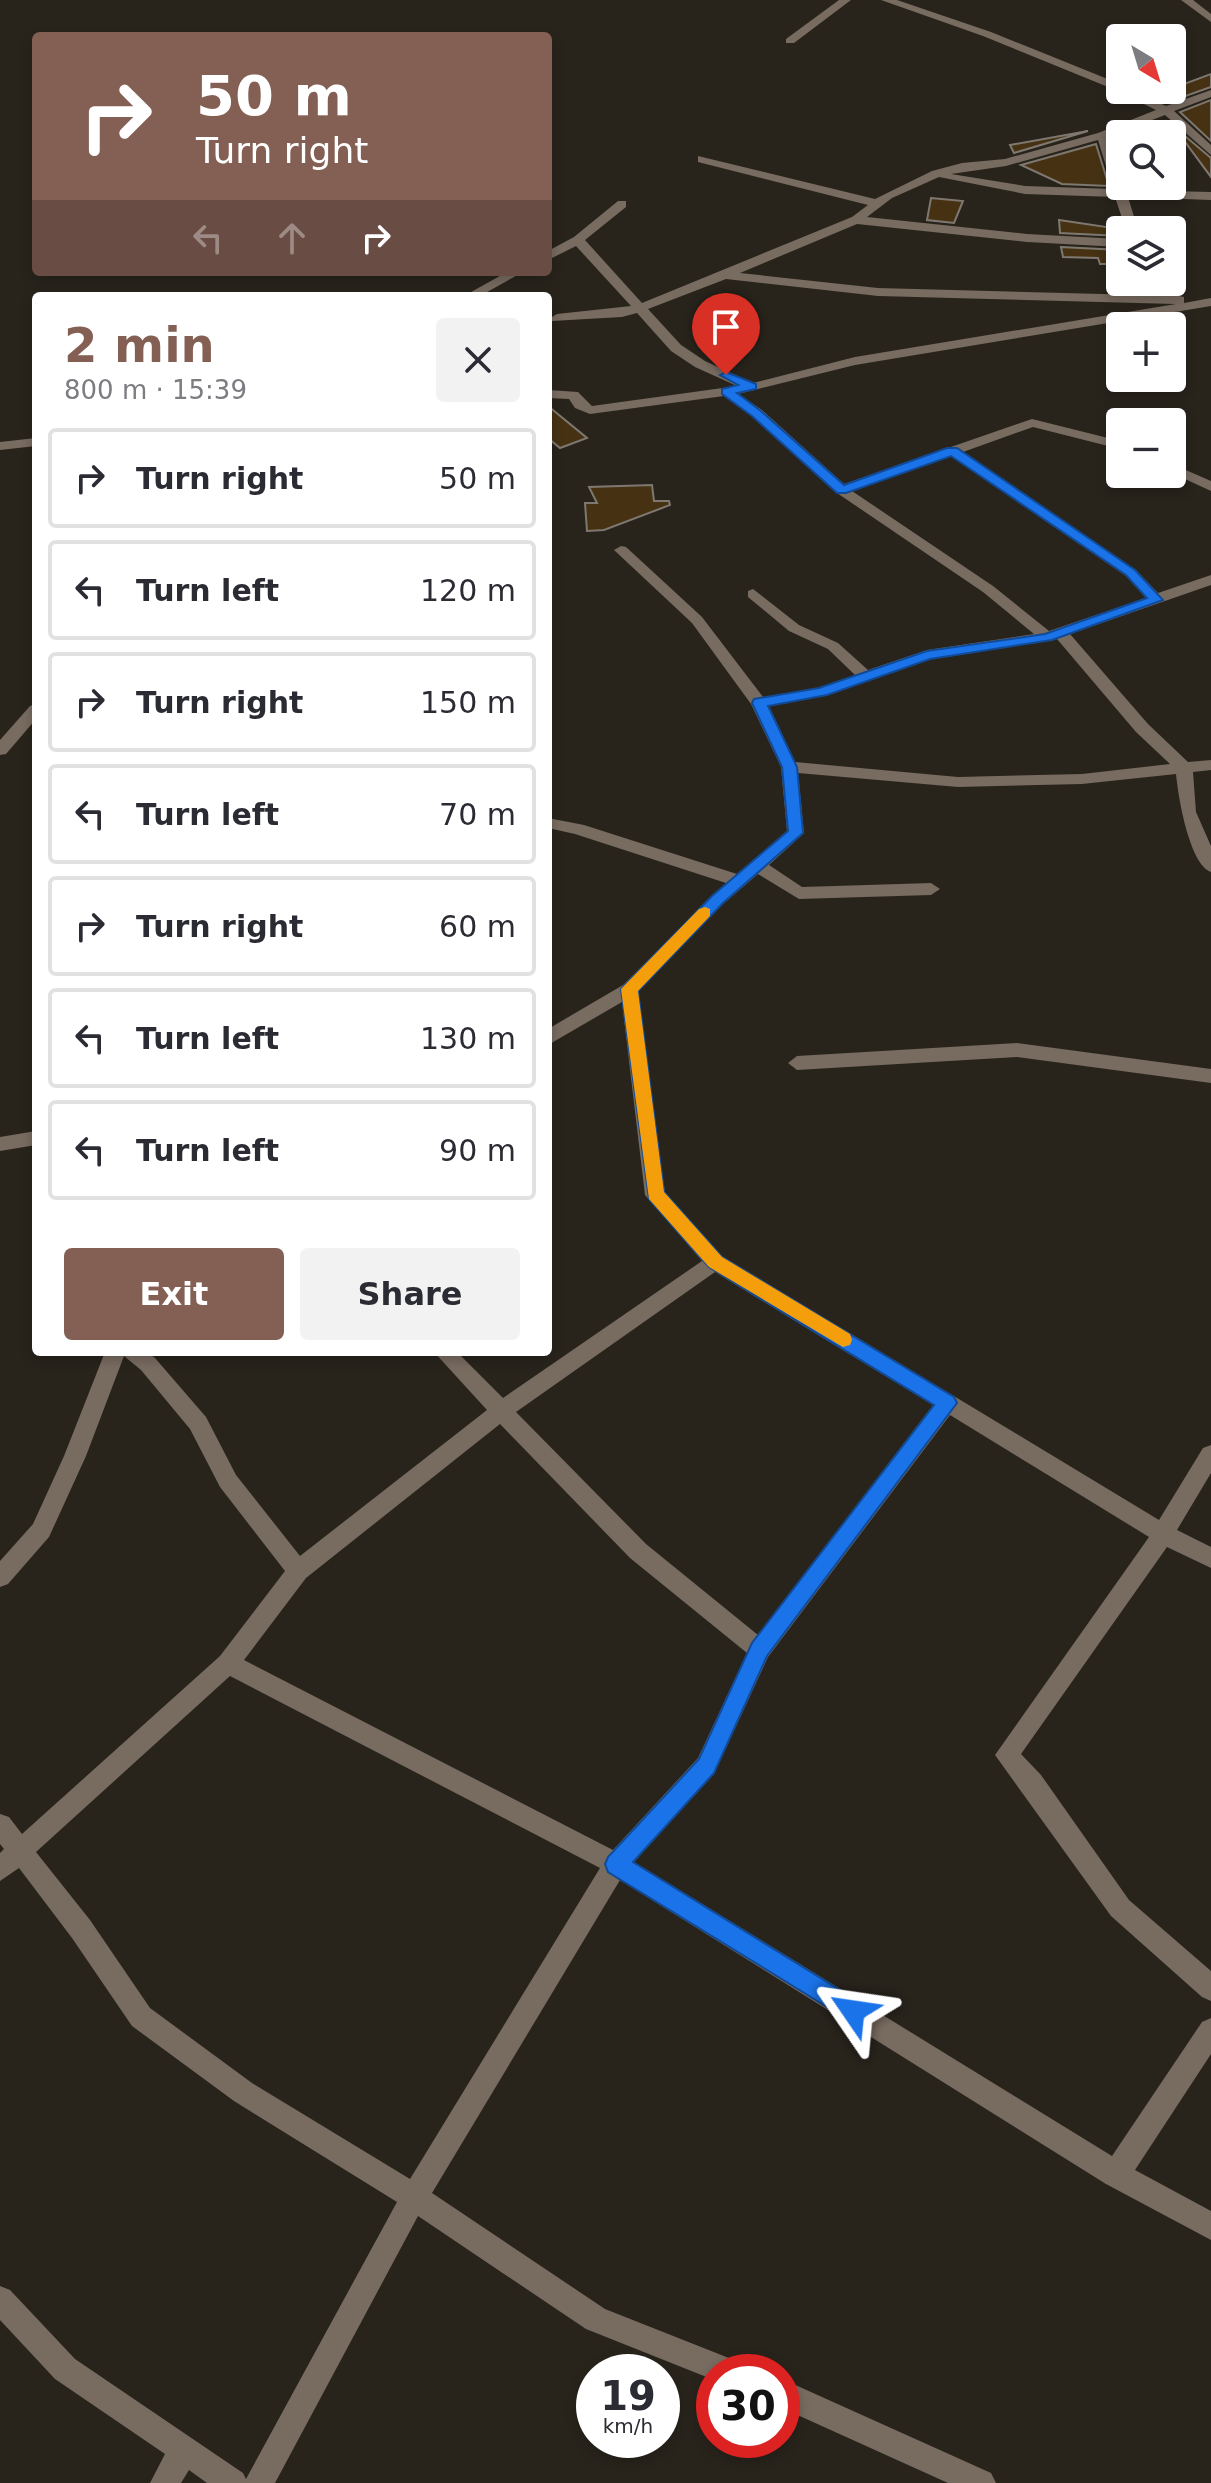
<!DOCTYPE html>
<meta charset="utf-8">
<style>
:root{--surface:#fff;--page:#f2f2f3;--text:#2b2b33;--muted:#7c7c81;--line:#e1e1e2;--accent:#846054}
body{margin:0;font-family:"DejaVu Sans",sans-serif;background:var(--page);color:var(--text);height:100vh;display:flex;flex-direction:column;font-size:30px;white-space:nowrap}
*{box-sizing:border-box;margin:0}
p{font-size:26px;color:var(--muted)}
.icon{flex:none;width:44px;height:44px;fill:none;stroke:currentColor;stroke-width:2;stroke-linecap:round;stroke-linejoin:round}
.map{position:relative;flex:1;overflow:hidden}
.drawer{position:absolute;left:32px;top:292px;width:520px;height:1064px;display:flex;flex-direction:column;background:var(--surface);border-radius:8px;box-shadow:0 4px 12px #0003}
.drawer>*{flex:none}
.hud{position:absolute;left:32px;top:32px;width:520px;height:244px;border-radius:8px;box-shadow:0 4px 12px #0003;background:#846054;color:#fff;overflow:hidden}
.needle{width:52px;rotate:142deg}
.controls{position:absolute;left:1106px;top:24px;display:grid;gap:16px}
.controls a{display:grid;place-items:center;width:80px;height:80px;border-radius:8px;background:var(--surface);box-shadow:0 4px 12px #0003;font-size:40px}
.speed{position:absolute;left:576px;top:2354px;display:flex;gap:16px;font-size:40px;font-weight:700;text-align:center}
.speed>*{display:grid;place-content:center;width:104px;height:104px;border-radius:50%;background:var(--surface);box-shadow:0 4px 12px #0003;line-height:1}
.speed small{font-size:20px;font-weight:400}
.speed .limit{border:12px solid #d22;background:#fff;color:#111}
.pin{position:absolute;display:grid;place-items:center;width:68px;height:68px;color:#fff;margin:-82px -34px;border-radius:50% 50% 50% 0;rotate:-45deg;box-shadow:0 0 8px #0007}
.pin .icon{rotate:45deg}
.me{position:absolute;width:88px;margin:-44px;rotate:302deg;stroke-linejoin:round;filter:drop-shadow(0 0 6px #0008)}
.turn{display:flex;align-items:center;gap:28px;height:168px;padding:0 32px;font-size:36px}
.turn .icon{width:104px;height:104px;stroke-width:2.5}
.turn b{display:block;font-size:56px;line-height:68px}
.lanes{display:flex;align-items:center;height:76px;padding:0 32px;background:#0003;justify-content:center;gap:40px;direction:ltr}
.lanes .off{opacity:.35}
.round{display:grid;place-items:center;flex:none;width:84px;height:84px;border-radius:8px;background:var(--page)}
.head{display:flex;align-items:center;justify-content:space-between;height:136px;padding:0 32px}
h1{font-size:48px;font-weight:800;line-height:60px;color:var(--accent)}
.button{display:flex;gap:16px;margin-top:auto;padding:16px 32px}
.button a{flex:1;height:92px;border-radius:8px;background:var(--accent);color:#fff;font-size:32px;font-weight:800;line-height:92px;text-align:center}
.button a+a{background:var(--page);color:var(--text)}
ul{padding:0;list-style:none}
li{display:flex;align-items:center;gap:24px;height:100px;margin:0 16px 12px;padding:0 16px;border:4px solid var(--line);border-radius:8px}
li div{flex:1}
li b{display:block;font-size:30px}
li em{font-style:normal}
.map>svg:first-child{display:block}
.building{fill:#463213;stroke:#7e7870;stroke-width:2}
.lines{fill:none;stroke-linecap:round;stroke-linejoin:round}
.street{fill:#786b60;fill-rule:evenodd}
.route{fill:#1a73e8;stroke:#114b97;stroke-width:2}
.slow{fill:#f59e0b}
</style>
<div class="map">
<svg width="1211" height="2483" viewBox="0 0 1211 2483">
<rect width="100%" height="100%" fill="#28241c"/>
<!-- building -->
<g class="building">
<polygon points="1211,74 1211,87 1166,103 1152,96"/>
<polygon points="1211,100 1211,141 1180,112"/>
<polygon points="1172,125 1211,158 1211,177 1174,127"/>
<polygon points="1088,131 1014,153 1010,145"/>
<polygon points="1096,144 1109,186 1062,184 1021,165"/>
<polygon points="931,198 963,201 954,223 927,220"/>
<polygon points="1059,220 1120,229 1120,236 1060,233"/>
<polygon points="1061,247 1120,250 1120,264 1100,264 1098,258 1063,257"/>
<polygon points="548,406 587,438 560,448 548,438"/>
<polygon points="652,485 654,501 669,501 670,505 604,530 587,531 585,503 597,503 589,487"/>
</g>
<g class="lines">
<!-- street -->
<g class="street">
<polygon points="839,0 851,0 794,43 786,43 786,39"/>
<path d="M881,0H897L991,32L1120,84V90H1132L1166,106L1211,90V97L1174,111L1211,145V155L1165,115L1108,137L1120,173V186L1125,190L1211,192V200L1128,197L1138,230H1126L1115,197L1025,194L939,177L892,198L867,217L1027,234L1120,239V247L1027,242L857,224L740,273L878,288L1179,296L1184,297V303L1211,298V306L855,365L738,394L762,410L844,484L1032,419L1120,441V449L1033,427L963,452L1136,570L1158,593L1211,575V585L1070,634L1148,724L1188,762L1211,760V770L1193,772L1196,812L1211,846V872C1189,864 1178,795 1176,774L1082,784L958,787L798,773L804,833L769,865L802,887L931,883L940,889L931,895L799,899L758,874L723,904L638,991L665,1193L722,1256L1159,1520L1203,1448L1211,1445V1473L1177,1530L1211,1547V1568L1167,1547L1021,1754L1041,1775L1129,1900L1211,1971V2001L1202,1997L1111,1916L995,1755L1149,1537L950,1415L768,1657L714,1774L634,1862L1112,2156L1202,2022L1211,2018V2054L1135,2170L1211,2211V2240L1106,2184L620,1880L432,2193L605,2309L739,2362L743,2372H714V2380L586,2329L418,2216L275,2483H207L189,2470L181,2483H150L165,2454L55,2379L0,2320V2286L10,2290L75,2359L243,2473L246,2479L397,2202L234,2101L132,2026L72,1938L19,1868L0,1881V1853L4,1849L0,1844V1814L9,1817L22,1834L220,1656L285,1571L220,1487L190,1429L141,1370L124,1356L86,1456L49,1537L8,1584L0,1587V1561L33,1524L64,1456L105,1352H147L155,1358L206,1417L236,1475L300,1556L487,1410L434,1352H457L503,1398L702,1261L645,1195L622,1002L548,1045V1029L623,985L726,883L575,834L548,828V818L584,825L737,874L787,831L781,767L751,704L692,623L614,550L621,546L626,547L702,617L763,697L819,688L855,675L828,649L789,631L748,597V591L753,589L799,625L838,643L868,670L927,650L1034,634L983,592L837,493L752,416L724,396L590,414L575,408L569,399L548,398V390L578,392L592,406L737,386L695,367L671,351L637,313L622,317L552,321L550,318L557,314L631,306L576,246L548,260V251L574,237L618,201H626V207L585,240L642,303L852,217L868,205L698,162V156L875,199L932,171L962,163L1005,159L1098,133L1156,110L1118,91L983,36ZM1098,140L1113,189L1025,186L951,174L1006,166ZM726,279L878,296L1176,304L855,357L753,383L705,361L681,345L648,309ZM951,456L1126,576L1146,598L1049,631L993,586L852,491ZM1057,639L1136,732L1170,764L1082,774L958,777L795,762L769,706L828,695L930,659ZM715,1272L933,1405L758,1635L646,1544L516,1412ZM500,1424L630,1558L747,1653L698,1758L613,1850L244,1660L306,1578ZM230,1676L600,1868L410,2179L252,2083L150,2008L90,1920L36,1852Z"/>
<polygon points="1181,0 1193,0 1211,14 1211,22"/>
<polygon points="507,272 523,272 480,296 464,296"/>
<polygon points="36,438 36,446 0,450 0,442"/>
<polygon points="1172,464 1211,481 1211,491 1172,473"/>
<polygon points="36,704 36,719 6,754 0,755 0,740 30,706"/>
<polygon points="1017,1043 1211,1069 1211,1083 1017,1057 797,1070 788,1063 797,1056"/>
<polygon points="36,1131 36,1145 0,1151 0,1137"/>
<polygon points="782,2379 991,2473 996,2483 948,2483 782,2408"/>
</g>
</g>
<!-- route -->
<polygon class="route" points="726,372 756,384 756,389 737,393 761,411 844,485 947,448 957,448 1135,570 1163,600 1052,640 930,659 827,695 768,706 797,767 803,833 723,903 638,991 664,1192 722,1257 954,1397 957,1403 767,1656 714,1773 633,1862 861,2003 864,2011 861,2019 853,2023 608,1872 605,1864 608,1857 699,1759 752,1643 934,1405 709,1267 649,1199 621,989 712,896 788,831 782,767 752,703 754,699 819,688 927,651 1045,634 1147,598 1126,575 951,456 846,493 837,493 752,416 722,394 722,389 738,385 720,375"/>
<!-- slow -->
<polygon class="slow" points="705,907 710,909 710,916 638,991 664,1192 722,1257 850,1334 852,1340 850,1345 843,1347 709,1267 649,1199 621,989 699,909"/>
</svg>
<div class="controls">
<a><svg class="needle" viewBox="-14 -14 28 28"><path d="M0-13l5 13h-10z" fill="#e53935"/><path d="M0 13l5-13h-10z" fill="#7c7c81"/></svg></a>
<a><svg class="icon" aria-label="search" viewBox="0 0 24 24"><circle cx="10" cy="10" r="6"/><path d="M15 15l6 6"/></svg></a>
<a><svg class="icon" aria-label="layers" viewBox="0 0 24 24"><path d="M12 4l9 5-9 5-9-5zM3 14l9 5 9-5"/></svg></a>
<a>+</a>
<a>−</a>
</div>
<div class="speed"><div>19<small>km/h</small></div><div class="limit">30</div></div>
<div class="pin" style="left:726px;top:375px;background:#d93025"><svg class="icon" aria-label="arrive" viewBox="0 0 24 24"><path d="M6 21V4h12l-3 4 3 4H6"/></svg></div>
<svg class="me" style="left:853px;top:2011px" viewBox="-20 -20 40 40"><path d="M0-17L14 15 0 8-14 15z" fill="#1a73e8" stroke="#fff" stroke-width="4"/></svg>
<div class="hud">
<div class="turn"><svg class="icon" aria-label="right" viewBox="0 0 24 24"><path d="M7 20v-9h11M14 6l5 5-5 5"/></svg><div><b>50 m</b>Turn right</div></div>
<div class="lanes"><svg class="icon off" aria-label="left" viewBox="0 0 24 24"><path d="M17 20v-9H6M10 6l-5 5 5 5"/></svg><svg class="icon off" aria-label="ahead" viewBox="0 0 24 24"><path d="M12 20V5M6 11l6-6 6 6"/></svg><svg class="icon" aria-label="right" viewBox="0 0 24 24"><path d="M7 20v-9h11M14 6l5 5-5 5"/></svg></div>
</div>
<section class="drawer">
<div class="head"><div><h1>2 min</h1><p>800 m · 15:39</p></div><a class="round"><svg class="icon" aria-label="close" viewBox="0 0 24 24"><path d="M6 6l12 12M18 6L6 18"/></svg></a></div>
<ul>
<li><svg class="icon" aria-label="right" viewBox="0 0 24 24"><path d="M7 20v-9h11M14 6l5 5-5 5"/></svg><div><b>Turn right</b></div><em>50 m</em></li>
<li><svg class="icon" aria-label="left" viewBox="0 0 24 24"><path d="M17 20v-9H6M10 6l-5 5 5 5"/></svg><div><b>Turn left</b></div><em>120 m</em></li>
<li><svg class="icon" aria-label="right" viewBox="0 0 24 24"><path d="M7 20v-9h11M14 6l5 5-5 5"/></svg><div><b>Turn right</b></div><em>150 m</em></li>
<li><svg class="icon" aria-label="left" viewBox="0 0 24 24"><path d="M17 20v-9H6M10 6l-5 5 5 5"/></svg><div><b>Turn left</b></div><em>70 m</em></li>
<li><svg class="icon" aria-label="right" viewBox="0 0 24 24"><path d="M7 20v-9h11M14 6l5 5-5 5"/></svg><div><b>Turn right</b></div><em>60 m</em></li>
<li><svg class="icon" aria-label="left" viewBox="0 0 24 24"><path d="M17 20v-9H6M10 6l-5 5 5 5"/></svg><div><b>Turn left</b></div><em>130 m</em></li>
<li><svg class="icon" aria-label="left" viewBox="0 0 24 24"><path d="M17 20v-9H6M10 6l-5 5 5 5"/></svg><div><b>Turn left</b></div><em>90 m</em></li>
</ul>
<div class="button"><a>Exit</a><a>Share</a></div>
</section>
</div>
